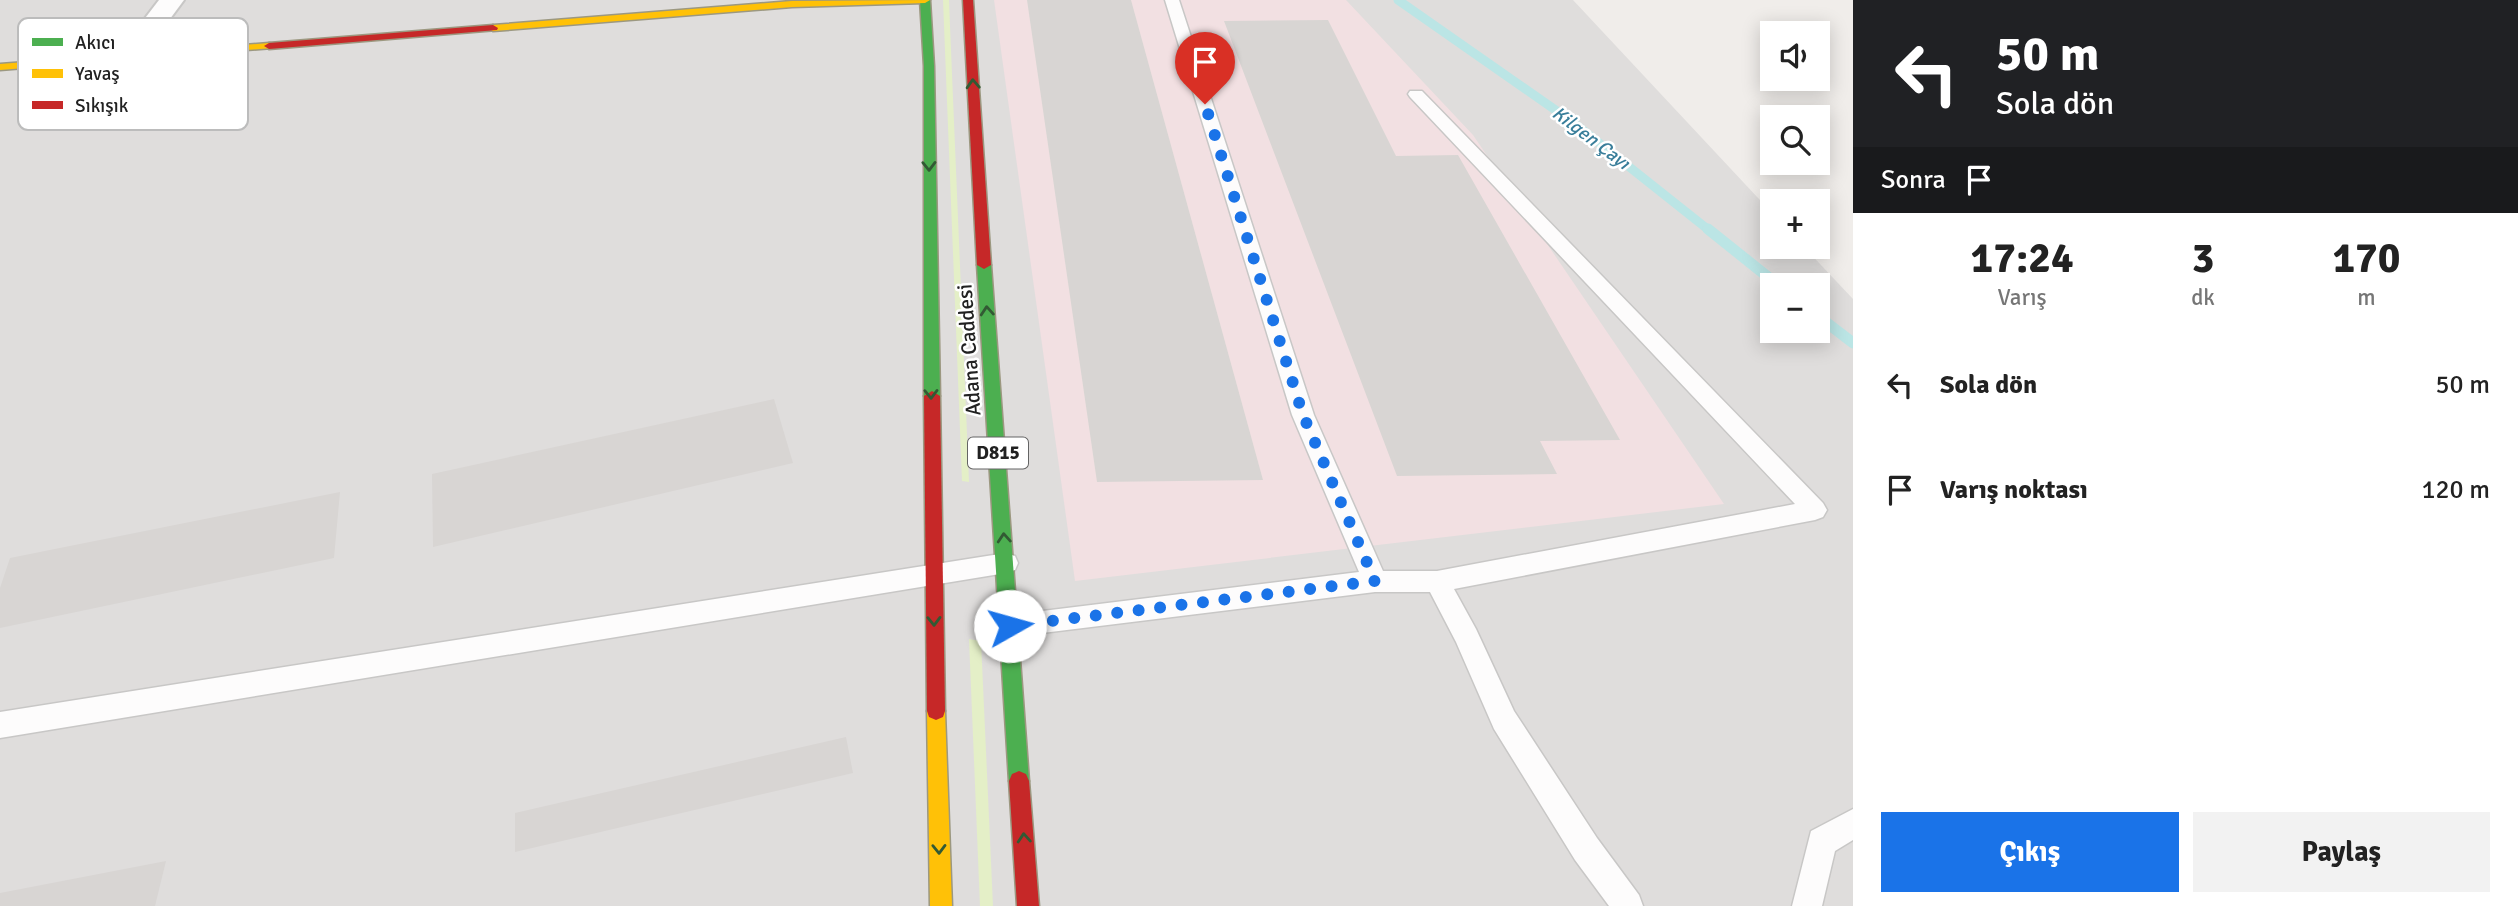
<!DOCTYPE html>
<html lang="tr">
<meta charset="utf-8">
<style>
:root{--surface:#fff;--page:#f2f2f2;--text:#222;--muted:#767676;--accent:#1a73e8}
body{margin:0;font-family:Signika,sans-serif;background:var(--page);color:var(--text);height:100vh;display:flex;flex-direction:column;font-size:26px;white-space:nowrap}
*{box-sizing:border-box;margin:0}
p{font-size:23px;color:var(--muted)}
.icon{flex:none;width:38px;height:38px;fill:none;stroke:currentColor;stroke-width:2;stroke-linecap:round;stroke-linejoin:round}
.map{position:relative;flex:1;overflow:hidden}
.sheet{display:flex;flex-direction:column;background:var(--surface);width:665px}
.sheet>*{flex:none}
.top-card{background:#202124;color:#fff;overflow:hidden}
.tools{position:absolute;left:1760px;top:21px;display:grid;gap:14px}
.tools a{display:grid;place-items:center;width:70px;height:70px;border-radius:0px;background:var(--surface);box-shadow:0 4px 18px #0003;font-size:35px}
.pin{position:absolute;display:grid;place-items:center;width:60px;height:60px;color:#fff;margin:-72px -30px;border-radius:50% 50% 50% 0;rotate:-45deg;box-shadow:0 0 7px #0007}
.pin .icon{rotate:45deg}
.me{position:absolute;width:77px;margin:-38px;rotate:83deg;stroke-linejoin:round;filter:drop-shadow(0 0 5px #0008)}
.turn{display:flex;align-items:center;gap:24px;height:147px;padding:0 28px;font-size:32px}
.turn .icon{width:91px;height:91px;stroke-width:2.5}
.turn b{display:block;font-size:49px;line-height:60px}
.then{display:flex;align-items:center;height:66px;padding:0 28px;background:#0003;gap:14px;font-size:26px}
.eta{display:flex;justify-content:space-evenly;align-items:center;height:119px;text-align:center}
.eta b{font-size:42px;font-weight:800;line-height:49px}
.action{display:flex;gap:14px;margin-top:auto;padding:14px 28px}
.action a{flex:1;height:80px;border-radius:0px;background:var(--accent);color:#fff;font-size:28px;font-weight:800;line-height:80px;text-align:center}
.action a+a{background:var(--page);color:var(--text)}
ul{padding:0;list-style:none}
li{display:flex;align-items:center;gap:21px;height:105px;padding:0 28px}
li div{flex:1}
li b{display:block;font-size:26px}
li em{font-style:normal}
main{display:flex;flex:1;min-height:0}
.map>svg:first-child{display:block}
.residential{fill:#dfdddc;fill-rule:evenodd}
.commercial{fill:#f2e0e2}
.grass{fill:#e4efc7}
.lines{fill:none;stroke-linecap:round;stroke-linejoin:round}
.stream-far1{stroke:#bbe5e5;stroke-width:9}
.stream{stroke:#bbe5e5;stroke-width:11}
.building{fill:#d8d5d3}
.lane-casing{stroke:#c8c7c6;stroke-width:3}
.street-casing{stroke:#c8c7c6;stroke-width:4}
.fast-casing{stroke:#9c9880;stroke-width:3}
.slow-casing{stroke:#9c9880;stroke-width:3}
.jam-casing{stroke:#9c9880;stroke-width:3}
.lane{fill:#fdfcfc;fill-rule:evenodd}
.street{fill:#fdfcfc;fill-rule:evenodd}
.fast{fill:#4caf50;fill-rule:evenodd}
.slow{fill:#ffc107;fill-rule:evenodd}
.jam{fill:#c62828;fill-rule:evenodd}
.oneway{stroke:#325a34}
.route{stroke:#1a73e8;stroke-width:12;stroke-dasharray:0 21.6}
.labels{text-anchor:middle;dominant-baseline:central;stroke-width:5;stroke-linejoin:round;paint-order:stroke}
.far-water-label{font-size:19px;font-style:italic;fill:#397e9a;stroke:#fff}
.shield{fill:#fff;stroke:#646464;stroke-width:2}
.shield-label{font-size:19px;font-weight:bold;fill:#212121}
.street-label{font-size:21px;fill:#212121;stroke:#fff}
.key{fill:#fff;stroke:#bcbcbc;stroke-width:2}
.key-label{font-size:19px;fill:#212121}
</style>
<main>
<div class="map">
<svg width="1853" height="906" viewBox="0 0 1853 906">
<rect width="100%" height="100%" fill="#f0edea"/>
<!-- residential -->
<path class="residential" d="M0,0H1573L1773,214V247H1804L1853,299V906H0ZM1773,285H1818V331H1773Z"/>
<!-- commercial -->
<polygon class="commercial" points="994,0 1346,0 1473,135 1724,504 1075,581"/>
<!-- grass -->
<g class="grass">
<polygon points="943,0 949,0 950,26 969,482 962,481"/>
<polygon points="969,639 981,641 993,906 980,906"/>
</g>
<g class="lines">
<!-- stream-far1 -->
<polyline class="stream-far1" points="1398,0 1574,123 1710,231"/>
<!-- stream -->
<g class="stream">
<polyline points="1708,229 1778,285"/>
<polyline points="1818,316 1853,343"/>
</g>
</g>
<!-- building -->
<g class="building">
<polygon points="1027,0 1131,0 1263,480 1097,482"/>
<polygon points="1328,20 1396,156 1458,155 1620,440 1540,441 1557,474 1397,476 1224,21"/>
<polygon points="774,399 793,463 433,547 432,474"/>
<polygon points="340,492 334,558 0,628 0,588 10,558"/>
<polygon points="846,737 853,773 515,852 515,813"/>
<polygon points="166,861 155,906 0,906 0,893"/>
</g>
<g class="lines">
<defs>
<g id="lane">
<polygon points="1165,0 1179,0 1314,415 1383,571 1437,571 1795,504 1410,97 1408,94 1410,91 1422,91 1823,503 1827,510 1823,517 1815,520 1454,589 1476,629 1514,711 1597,838 1639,895 1643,906 1609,906 1575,860 1494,729 1456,642 1430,592 1375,592 1010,637 1001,634 997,626 1001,618 1010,615 1359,572 1292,415"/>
<polygon points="1006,553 1015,556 1018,563 1015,570 1006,573 0,738 0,712"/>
<polygon points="1853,809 1853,840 1835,851 1822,906 1792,906 1811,831"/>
</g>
<polygon id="street" points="159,0 184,0 138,62 129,64 120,62 116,56"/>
<g id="fast">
<polygon points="920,0 930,0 934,66 940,396 932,401 924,396 924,66"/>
<polygon points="984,261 991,265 1029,781 1026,788 1019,791 1012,788 1009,781 977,265"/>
</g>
<g id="slow">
<polygon points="930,0 925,3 792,7 493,31 488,28 493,25 792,1"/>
<polygon points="269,43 273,44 273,48 0,70 0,64"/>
<polygon points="936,702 943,705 945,711 952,906 930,906 927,711 929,705"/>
</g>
<g id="jam">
<polygon points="963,0 973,0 991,265 984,269 977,265"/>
<polygon points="493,25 498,28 497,30 269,49 264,46 269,43"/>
<polygon points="932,391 940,396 945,711 943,717 936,720 929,717 927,711 924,396"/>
<polygon points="1019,771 1026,774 1029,781 1039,906 1017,906 1009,781 1012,774"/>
</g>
</defs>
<!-- lane casing -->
<use href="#lane" class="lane-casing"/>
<!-- street casing -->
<use href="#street" class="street-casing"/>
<!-- fast casing -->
<use href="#fast" class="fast-casing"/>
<!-- slow casing -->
<use href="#slow" class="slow-casing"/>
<!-- jam casing -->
<use href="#jam" class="jam-casing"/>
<!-- lane -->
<use href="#lane" class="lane"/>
<!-- street -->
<use href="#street" class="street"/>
<!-- fast -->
<use href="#fast" class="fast"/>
<!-- slow -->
<use href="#slow" class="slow"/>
<!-- jam -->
<use href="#jam" class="jam"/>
</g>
<!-- one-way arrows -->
<defs><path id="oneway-chevron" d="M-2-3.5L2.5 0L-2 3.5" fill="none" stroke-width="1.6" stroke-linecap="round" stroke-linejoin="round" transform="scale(1.75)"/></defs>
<g class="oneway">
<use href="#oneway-chevron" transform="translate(973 84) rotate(-93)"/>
<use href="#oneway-chevron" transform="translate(929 166) rotate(89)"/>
<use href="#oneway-chevron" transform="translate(987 311) rotate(-94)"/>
<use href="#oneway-chevron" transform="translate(931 394) rotate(89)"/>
<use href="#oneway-chevron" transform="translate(1004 538) rotate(-94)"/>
<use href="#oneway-chevron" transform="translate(934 621) rotate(89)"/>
<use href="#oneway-chevron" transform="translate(1024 838) rotate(-94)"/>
<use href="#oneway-chevron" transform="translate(939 849) rotate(89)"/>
</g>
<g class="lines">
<!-- route -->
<polyline class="route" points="1010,626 1375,581 1303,415 1205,104"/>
</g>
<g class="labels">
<!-- far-water labels -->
<g class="far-water-label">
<text transform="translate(1591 138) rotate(37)">Kilgen Çayı</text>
</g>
<!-- shield labels -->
<rect class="shield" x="968" y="437.5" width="60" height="31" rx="5"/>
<g class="shield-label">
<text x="998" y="453">D815</text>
</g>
<!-- street labels -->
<g class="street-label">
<text transform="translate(969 350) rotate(-94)">Adana Caddesi</text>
</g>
</g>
<!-- legend -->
<rect x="18" y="18" width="230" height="112" rx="10" class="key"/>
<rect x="32" y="38" width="31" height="8" fill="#4caf50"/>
<rect x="32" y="69" width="31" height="9" fill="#ffc107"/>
<rect x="32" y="101" width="31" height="8" fill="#c62828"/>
<g class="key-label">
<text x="75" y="49">Akıcı</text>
<text x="75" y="80">Yavaş</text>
<text x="75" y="112">Sıkışık</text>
</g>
</svg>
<div class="tools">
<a><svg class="icon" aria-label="sound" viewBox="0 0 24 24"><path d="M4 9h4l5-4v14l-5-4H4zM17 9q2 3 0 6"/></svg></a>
<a><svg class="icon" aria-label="search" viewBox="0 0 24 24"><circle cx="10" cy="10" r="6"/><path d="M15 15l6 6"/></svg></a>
<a>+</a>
<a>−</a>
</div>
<div class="pin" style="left:1205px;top:104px;background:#d93025"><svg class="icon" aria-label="arrive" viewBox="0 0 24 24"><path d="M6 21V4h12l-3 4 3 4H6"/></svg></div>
<svg class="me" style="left:1010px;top:626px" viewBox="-20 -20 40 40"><circle r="19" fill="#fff"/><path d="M0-13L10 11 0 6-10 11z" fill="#1a73e8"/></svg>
</div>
<section class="sheet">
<div class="top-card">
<div class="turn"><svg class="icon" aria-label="left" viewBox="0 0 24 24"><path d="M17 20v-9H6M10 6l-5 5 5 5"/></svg><div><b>50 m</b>Sola dön</div></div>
<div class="then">Sonra<svg class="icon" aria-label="arrive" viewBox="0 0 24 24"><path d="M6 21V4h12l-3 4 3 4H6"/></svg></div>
</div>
<div class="eta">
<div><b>17:24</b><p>Varış</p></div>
<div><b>3</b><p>dk</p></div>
<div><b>170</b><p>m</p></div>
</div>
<ul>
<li><svg class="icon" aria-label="left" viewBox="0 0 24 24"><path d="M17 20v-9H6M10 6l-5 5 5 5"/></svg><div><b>Sola dön</b></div><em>50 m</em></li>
<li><svg class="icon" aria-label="arrive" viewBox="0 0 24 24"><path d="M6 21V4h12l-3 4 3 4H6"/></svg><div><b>Varış noktası</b></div><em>120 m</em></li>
</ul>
<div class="action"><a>Çıkış</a><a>Paylaş</a></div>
</section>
</main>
